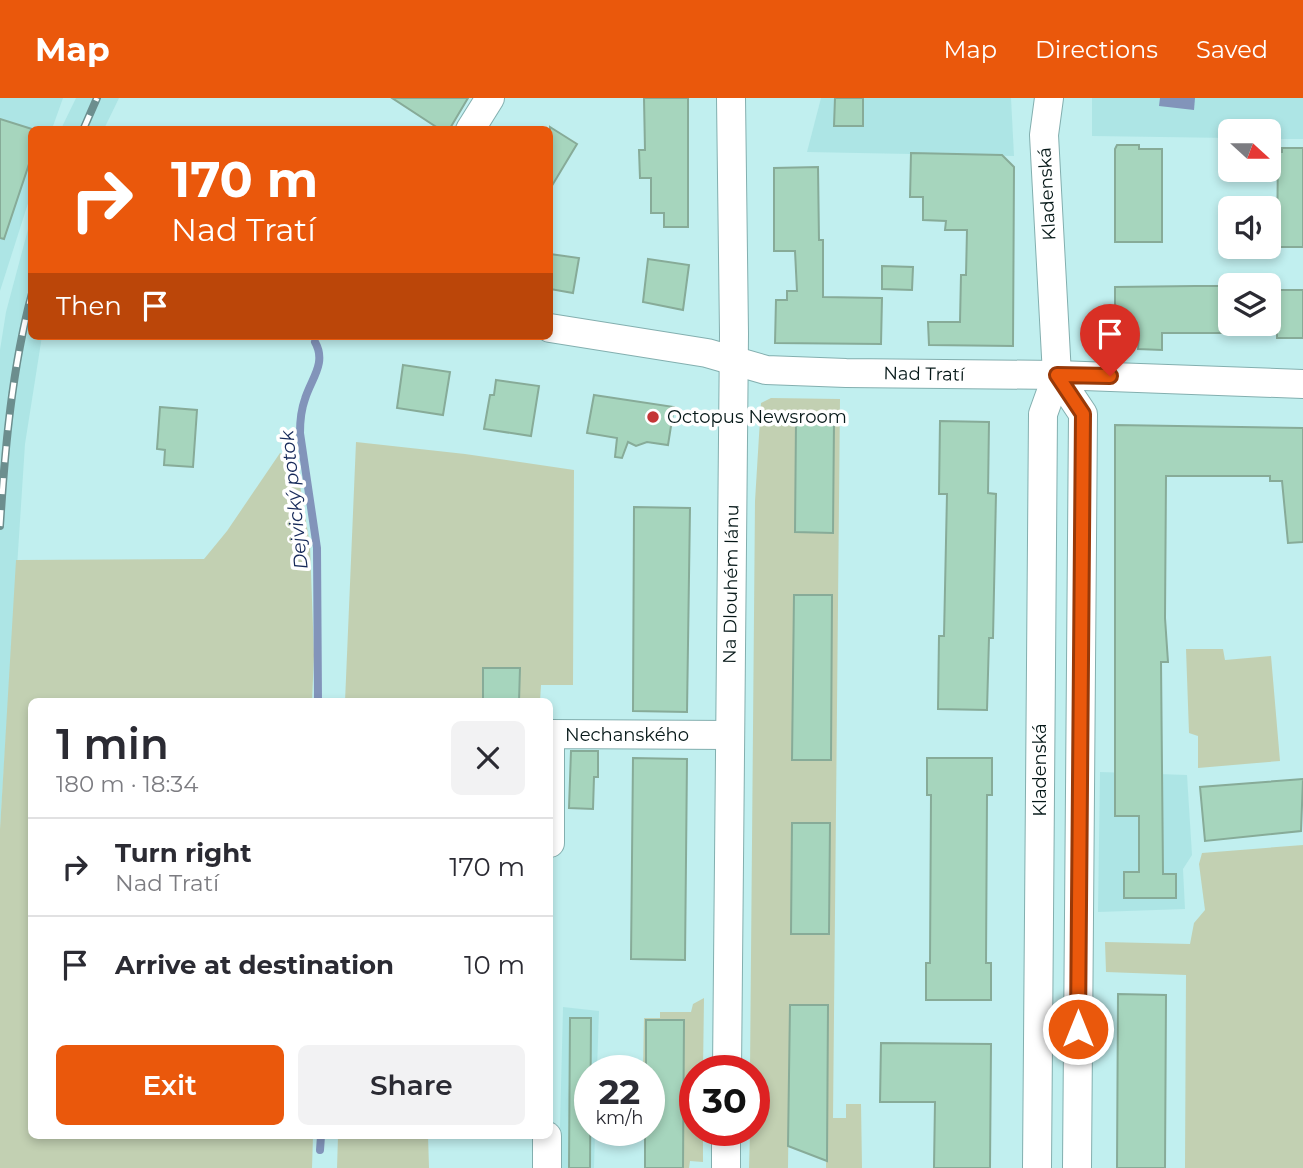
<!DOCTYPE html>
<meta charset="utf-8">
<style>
:root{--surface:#fff;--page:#f2f2f3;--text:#2b2b33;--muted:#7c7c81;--line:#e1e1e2;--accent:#ea580c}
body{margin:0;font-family:Montserrat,sans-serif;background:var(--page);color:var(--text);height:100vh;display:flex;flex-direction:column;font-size:26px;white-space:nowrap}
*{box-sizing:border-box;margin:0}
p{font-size:23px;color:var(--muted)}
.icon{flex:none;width:38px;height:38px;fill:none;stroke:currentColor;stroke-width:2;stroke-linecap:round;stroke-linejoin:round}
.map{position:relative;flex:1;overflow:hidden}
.sheet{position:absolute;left:28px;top:600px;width:525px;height:441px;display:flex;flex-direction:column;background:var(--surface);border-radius:10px;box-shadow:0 4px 10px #0003}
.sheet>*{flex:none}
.guide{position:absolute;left:28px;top:28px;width:525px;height:214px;border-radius:10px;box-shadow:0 4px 10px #0003;background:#ea580c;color:#fff;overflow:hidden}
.needle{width:46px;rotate:111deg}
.buttons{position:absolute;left:1218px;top:21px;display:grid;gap:14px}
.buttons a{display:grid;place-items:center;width:63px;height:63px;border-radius:10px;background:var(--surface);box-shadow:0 4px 10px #0003;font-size:35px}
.speed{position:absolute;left:574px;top:957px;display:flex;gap:14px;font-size:35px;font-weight:700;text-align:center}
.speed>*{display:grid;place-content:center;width:91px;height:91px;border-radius:50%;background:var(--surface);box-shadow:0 4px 10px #0003;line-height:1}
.speed small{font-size:18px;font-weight:400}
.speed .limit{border:10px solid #d22;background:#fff;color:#111}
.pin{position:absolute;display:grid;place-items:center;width:60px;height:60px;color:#fff;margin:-72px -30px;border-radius:50% 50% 50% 0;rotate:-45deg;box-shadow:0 0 7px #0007}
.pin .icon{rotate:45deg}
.me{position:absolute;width:77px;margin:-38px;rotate:0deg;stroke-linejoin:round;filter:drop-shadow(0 0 5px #0008)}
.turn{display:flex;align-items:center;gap:24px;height:147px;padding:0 28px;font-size:32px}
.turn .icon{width:91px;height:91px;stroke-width:2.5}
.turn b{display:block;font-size:49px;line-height:60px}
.then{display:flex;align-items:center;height:66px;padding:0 28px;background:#0003;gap:14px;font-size:26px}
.round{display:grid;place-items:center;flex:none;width:74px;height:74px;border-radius:10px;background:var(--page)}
.headline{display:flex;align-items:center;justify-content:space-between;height:119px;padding:0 28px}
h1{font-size:42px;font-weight:600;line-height:52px}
.action{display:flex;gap:14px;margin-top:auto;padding:14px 28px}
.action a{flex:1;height:80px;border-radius:10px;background:var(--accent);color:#fff;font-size:28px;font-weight:600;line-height:80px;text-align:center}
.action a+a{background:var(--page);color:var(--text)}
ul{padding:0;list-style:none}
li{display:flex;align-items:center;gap:21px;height:98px;padding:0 28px;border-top:2px solid var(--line)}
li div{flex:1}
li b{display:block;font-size:26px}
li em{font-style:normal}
header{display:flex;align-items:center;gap:42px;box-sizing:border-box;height:98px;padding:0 35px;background:var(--accent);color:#fff}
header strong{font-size:33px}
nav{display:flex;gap:38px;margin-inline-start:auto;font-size:24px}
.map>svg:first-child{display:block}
.built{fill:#ade5e5}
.green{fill:#c2d0b2;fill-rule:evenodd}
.water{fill:#8294ba}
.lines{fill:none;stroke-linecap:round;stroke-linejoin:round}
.stream{stroke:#8294ba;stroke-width:8}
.building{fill:#a6d5bd;stroke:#87ab98;stroke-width:2}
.street-casing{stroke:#83afaf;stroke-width:30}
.street{stroke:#fff;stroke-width:28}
.rail-casing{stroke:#6c8e8e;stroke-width:8}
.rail{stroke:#fff;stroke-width:5;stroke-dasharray:16;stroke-linecap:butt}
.route-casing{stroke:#983908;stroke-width:18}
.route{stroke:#ea580c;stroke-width:12}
.poi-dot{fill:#c43636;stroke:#fff;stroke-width:2.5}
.labels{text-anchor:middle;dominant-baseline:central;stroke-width:7;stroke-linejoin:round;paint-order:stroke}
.street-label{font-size:18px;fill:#061818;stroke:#fff}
.poi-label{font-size:18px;fill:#061818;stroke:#fff;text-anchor:start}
.water-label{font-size:19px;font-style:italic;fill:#162959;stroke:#fff}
</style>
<header>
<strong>Map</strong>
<nav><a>Map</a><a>Directions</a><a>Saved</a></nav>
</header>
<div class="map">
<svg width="1303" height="1070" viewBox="0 0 1303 1070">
<rect width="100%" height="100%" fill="#c1efef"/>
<!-- built -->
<g class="built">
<polygon points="0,0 63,0 52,31 32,32 31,96 0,193"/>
<polygon points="76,0 119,0 104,31 61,31"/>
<polygon points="821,0 1011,0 1014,58 807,54"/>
<polygon points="1092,0 1303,0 1303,41 1269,41 1269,33 1230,33 1230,40 1092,38"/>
<polygon points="31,120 32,238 42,238 25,346 0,731 0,252 6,214"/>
<polygon points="1100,674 1187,677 1192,757 1183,771 1185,811 1098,814"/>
<polygon points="563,909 599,913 597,973 590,973 590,1032 595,1033 594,1070 559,1070"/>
</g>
<!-- green -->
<g class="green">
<path d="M771,300L840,301L833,1020H846V1006H861L862,1070H826L827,907H790L788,1070H749L750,1033L754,1032V973H750L755,403L761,305ZM796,323L834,349L832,435L795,434ZM794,497L832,498L830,662H793ZM792,725L830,726L829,836H791Z"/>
<polygon points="356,344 465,356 574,372 573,587 541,587 540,604 519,604 519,570 483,570 483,604 345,604"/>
<polygon points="280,355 296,363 310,447 314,557 312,604 32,604 32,1038 313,1038 312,1070 0,1070 0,731 16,462 204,461 227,433"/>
<polygon points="1186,551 1223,551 1225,562 1271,558 1280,663 1198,670 1198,638 1189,635"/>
<polygon points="1303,747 1303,1070 1185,1070 1186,877 1106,874 1105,844 1190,846 1194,825 1205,812 1199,766 1202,755"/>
<polygon points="704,900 703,973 695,973 695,1032 703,1033 703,1064 690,1063 689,1070 683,1070 684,922 646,922 646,973 643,973 644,920 660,920 660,914 691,914 693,906"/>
<polygon points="338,1038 428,1038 429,1070 337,1070"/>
</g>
<!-- water -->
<polygon class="water" points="1160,0 1195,0 1194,12 1159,8"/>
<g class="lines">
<!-- stream -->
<g class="stream">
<path d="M315,244C327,265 311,281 305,301C301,312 300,323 300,335L317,450L318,604"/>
<polyline points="320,1052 321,1038"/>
</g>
</g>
<!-- building -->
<g class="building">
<polygon points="392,0 468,0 449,32 441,32"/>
<polygon points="644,0 688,0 688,129 664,129 664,115 651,115 651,80 640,80 639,52 645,52"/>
<polygon points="835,0 863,0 863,28 834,28"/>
<polygon points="0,21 32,31 32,57 4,141 0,140"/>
<polygon points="550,29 577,46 550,91"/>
<polygon points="1117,47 1139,47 1139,51 1162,51 1162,144 1115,144 1115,51"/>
<polygon points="1282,50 1303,50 1303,149 1277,149 1278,54 1282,54"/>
<polygon points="911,55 1002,57 1014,69 1013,248 929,247 928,224 960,224 961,177 966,177 967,132 945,132 946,123 923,122 923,99 910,99"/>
<polygon points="818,69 819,142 823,142 823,199 882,200 881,246 775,245 776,202 787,202 787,193 797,193 795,153 774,153 774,70"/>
<polygon points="550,156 579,160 573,195 550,191"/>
<polygon points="648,161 689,167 683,212 643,204"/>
<polygon points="882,168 913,169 912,192 882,191"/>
<polygon points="1195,188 1230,188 1230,235 1162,235 1162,252 1138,251 1139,238 1115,238 1115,189"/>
<rect x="1277" y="192" width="26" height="48"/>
<polygon points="403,267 450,274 443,317 397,310"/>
<polygon points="496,282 539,288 531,338 484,331 490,297 494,297"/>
<polygon points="594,297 674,309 668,347 647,344 636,348 628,344 622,360 615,359 617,340 587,335"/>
<polygon points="160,309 197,312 193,369 164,367 165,352 157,351"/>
<polygon points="796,323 834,324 833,435 795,434"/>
<polygon points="940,323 989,324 988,395 996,396 993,540 989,540 987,612 938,611 939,538 944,538 947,396 939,396"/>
<polygon points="1115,327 1303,330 1303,444 1288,445 1282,383 1270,383 1270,378 1166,378 1165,520 1168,564 1161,564 1163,776 1176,776 1176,800 1124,800 1124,774 1139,774 1139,718 1115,718"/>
<polygon points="634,409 690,410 687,614 633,613"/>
<polygon points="794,497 832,497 831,662 792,662"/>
<polygon points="483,570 520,570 519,604 483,604"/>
<polygon points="571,653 598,653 598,679 594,679 593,711 569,710"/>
<polygon points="633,660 687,661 685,862 631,861"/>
<polygon points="927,660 992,660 992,697 987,697 986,865 991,865 991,902 926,902 926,865 930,865 931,697 927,697"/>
<polygon points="1303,681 1301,733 1205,743 1200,689"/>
<polygon points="792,725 830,725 829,836 791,836"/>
<polygon points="1118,896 1166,897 1165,1070 1117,1070"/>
<polygon points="790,907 828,907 827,1063 788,1048"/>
<polygon points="570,920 591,920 590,1070 569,1070"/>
<polygon points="646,922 684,922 683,1070 645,1070 645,1032 649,1032 649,973 646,973"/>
<polygon points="881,945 991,946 990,1070 934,1070 935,1004 880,1004"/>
</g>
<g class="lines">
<defs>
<g id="street">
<polyline points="470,32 490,0"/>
<polyline points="550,230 707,255 766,272 846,275 1057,277 1303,286"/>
<polyline points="1057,277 1083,316 1077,1070"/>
<polyline points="550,745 550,636 730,637"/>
<polyline points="727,973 734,236 731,0"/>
<polyline points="547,1070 547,1038"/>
<polyline points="726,1070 726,1032"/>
<polyline points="1037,1070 1043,316 1057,277 1044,37 1049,0"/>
</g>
</defs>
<!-- street casing -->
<use href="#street" class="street-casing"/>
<!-- street -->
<use href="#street" class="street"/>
<defs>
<g id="rail">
<polyline points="83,32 97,0"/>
<path d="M0,428C5,350 12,270 32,195"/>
</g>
</defs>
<!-- rail casing -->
<use href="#rail" class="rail-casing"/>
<!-- rail -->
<use href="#rail" class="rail"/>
</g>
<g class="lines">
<defs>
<polyline id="route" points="1078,931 1083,316 1057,277 1110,278"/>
</defs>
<!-- route casing -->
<use href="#route" class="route-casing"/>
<!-- route -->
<use href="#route" class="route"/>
</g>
<!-- markers -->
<circle class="poi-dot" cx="653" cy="319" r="7"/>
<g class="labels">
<!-- street labels -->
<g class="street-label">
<text transform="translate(1047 96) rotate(-93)">Kladenská</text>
<text transform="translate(924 276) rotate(1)">Nad Tratí</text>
<text transform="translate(731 486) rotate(-89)">Na Dlouhém lánu</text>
<text x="627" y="637">Nechanského</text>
<text transform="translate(1040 672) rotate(-90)">Kladenská</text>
</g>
<!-- poi labels -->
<g class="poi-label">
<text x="667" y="319">Octopus Newsroom</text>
</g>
<!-- water labels -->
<g class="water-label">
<text transform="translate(294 402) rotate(-96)">Dejvický potok</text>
</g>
</g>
</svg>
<div class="buttons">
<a><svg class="needle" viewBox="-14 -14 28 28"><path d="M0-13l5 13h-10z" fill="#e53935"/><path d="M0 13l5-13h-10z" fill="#7c7c81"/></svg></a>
<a><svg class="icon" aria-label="sound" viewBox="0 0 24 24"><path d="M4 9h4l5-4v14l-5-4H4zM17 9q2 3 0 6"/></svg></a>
<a><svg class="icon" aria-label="layers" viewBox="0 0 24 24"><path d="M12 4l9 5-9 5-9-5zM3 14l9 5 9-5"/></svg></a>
</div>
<div class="speed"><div>22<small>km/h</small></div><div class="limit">30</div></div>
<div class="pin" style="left:1110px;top:278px;background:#d93025"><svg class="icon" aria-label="arrive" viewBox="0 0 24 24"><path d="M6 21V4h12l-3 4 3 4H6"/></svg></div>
<svg class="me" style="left:1078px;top:931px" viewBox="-20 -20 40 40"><circle r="17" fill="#ea580c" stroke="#fff" stroke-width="3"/><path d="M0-11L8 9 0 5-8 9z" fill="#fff"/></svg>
<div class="guide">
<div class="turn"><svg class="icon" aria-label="right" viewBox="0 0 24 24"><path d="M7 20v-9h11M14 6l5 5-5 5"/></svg><div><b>170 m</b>Nad Tratí</div></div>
<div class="then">Then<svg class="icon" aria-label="arrive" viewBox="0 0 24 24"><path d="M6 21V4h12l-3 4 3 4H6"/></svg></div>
</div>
<section class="sheet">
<div class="headline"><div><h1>1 min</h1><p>180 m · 18:34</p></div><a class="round"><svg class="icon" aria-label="close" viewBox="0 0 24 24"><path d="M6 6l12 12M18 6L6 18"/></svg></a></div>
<ul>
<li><svg class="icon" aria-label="right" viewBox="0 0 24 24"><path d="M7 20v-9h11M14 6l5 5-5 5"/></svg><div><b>Turn right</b><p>Nad Tratí</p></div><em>170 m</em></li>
<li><svg class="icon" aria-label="arrive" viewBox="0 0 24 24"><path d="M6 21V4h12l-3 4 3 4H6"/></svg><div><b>Arrive at destination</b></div><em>10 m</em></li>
</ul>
<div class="action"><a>Exit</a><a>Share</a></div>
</section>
</div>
